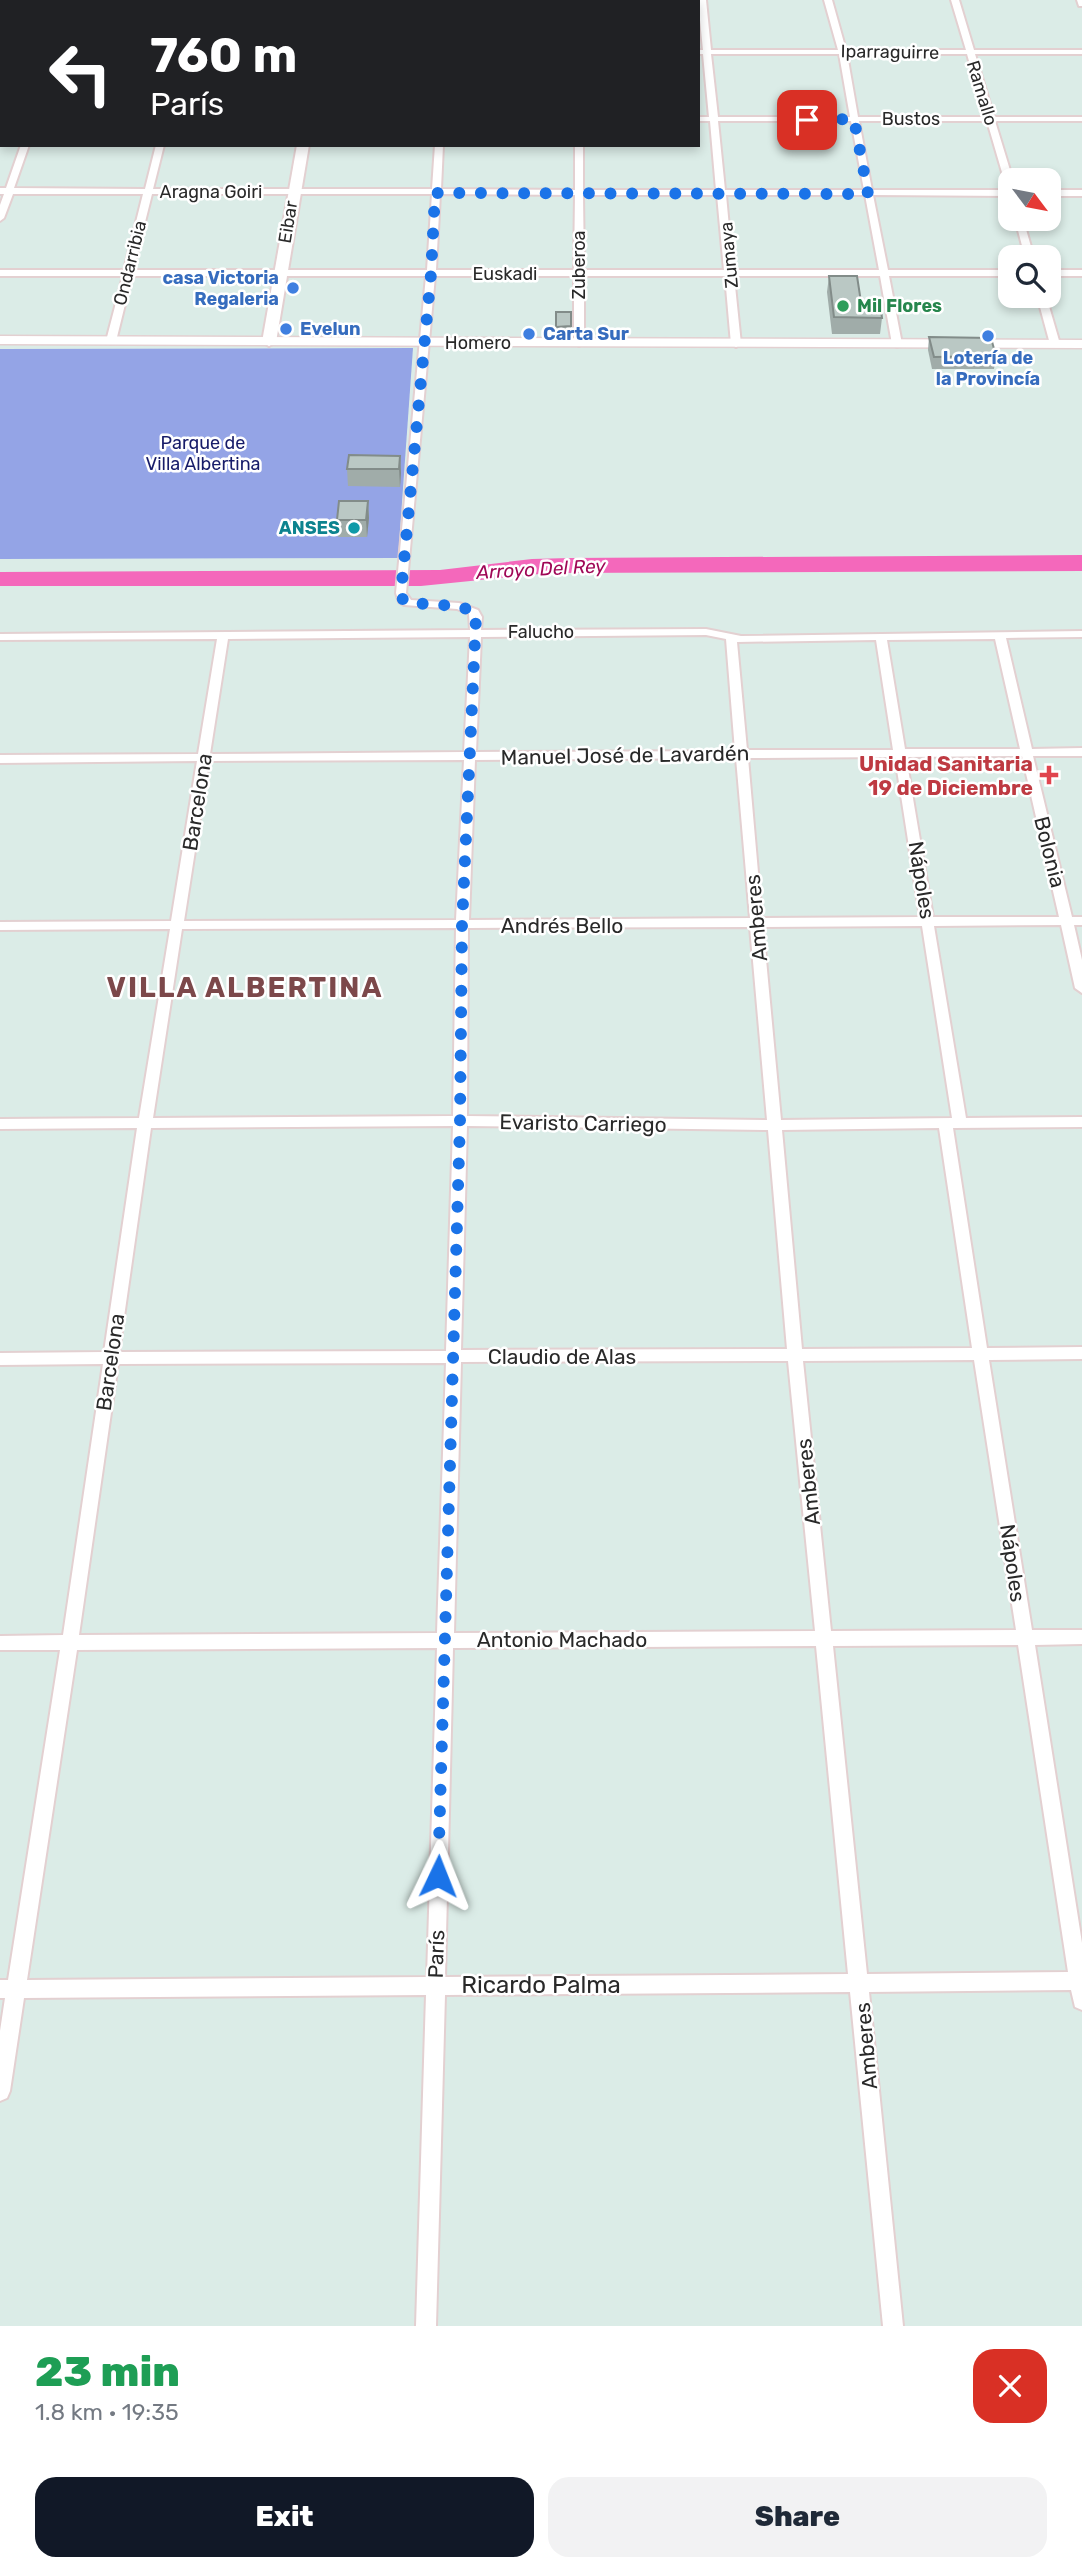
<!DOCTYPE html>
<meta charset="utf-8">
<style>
:root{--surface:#fff;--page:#f2f2f3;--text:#1f2937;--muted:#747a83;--accent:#111827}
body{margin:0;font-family:Rubik,sans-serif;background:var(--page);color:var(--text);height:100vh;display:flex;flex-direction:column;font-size:26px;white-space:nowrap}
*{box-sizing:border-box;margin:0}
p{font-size:23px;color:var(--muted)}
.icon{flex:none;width:38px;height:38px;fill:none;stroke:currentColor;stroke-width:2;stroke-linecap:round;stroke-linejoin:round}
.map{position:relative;height:2326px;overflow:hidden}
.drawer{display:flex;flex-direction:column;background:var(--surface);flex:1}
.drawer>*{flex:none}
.hud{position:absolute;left:0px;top:0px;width:700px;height:147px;box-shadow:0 4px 10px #0003;background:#202124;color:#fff;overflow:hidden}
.needle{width:46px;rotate:122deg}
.tools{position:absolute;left:998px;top:168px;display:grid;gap:14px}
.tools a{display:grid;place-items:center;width:63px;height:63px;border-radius:14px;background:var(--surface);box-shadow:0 4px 10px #0003;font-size:35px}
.pin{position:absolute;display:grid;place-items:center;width:60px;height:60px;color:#fff;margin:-30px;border-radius:14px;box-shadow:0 4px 10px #0006}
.me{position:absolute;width:77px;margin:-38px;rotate:2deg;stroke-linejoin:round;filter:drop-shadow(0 0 5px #0008)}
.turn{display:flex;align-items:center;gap:24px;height:147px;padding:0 35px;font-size:32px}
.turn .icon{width:91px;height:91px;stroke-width:2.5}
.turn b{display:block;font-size:49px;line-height:60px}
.round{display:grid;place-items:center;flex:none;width:74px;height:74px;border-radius:21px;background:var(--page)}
.headline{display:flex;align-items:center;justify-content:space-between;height:119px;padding:0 35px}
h1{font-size:42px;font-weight:800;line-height:52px;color:#1e9e55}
.primary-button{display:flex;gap:14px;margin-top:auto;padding:14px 35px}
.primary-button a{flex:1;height:80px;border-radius:21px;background:var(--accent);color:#fff;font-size:28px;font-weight:800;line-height:80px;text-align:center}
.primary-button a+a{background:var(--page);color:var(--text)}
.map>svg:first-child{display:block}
.green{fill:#94a4e6}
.water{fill:#f468bb}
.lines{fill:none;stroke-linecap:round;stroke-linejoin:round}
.minor-casing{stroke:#e3d0d1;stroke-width:4}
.tertiary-casing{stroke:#e3d0d1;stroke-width:4}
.secondary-casing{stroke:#e3d0d1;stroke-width:3}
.minor{fill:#fff;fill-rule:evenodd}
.tertiary{fill:#fff;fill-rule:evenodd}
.secondary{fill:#fff;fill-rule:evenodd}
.wall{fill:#a0aca9}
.shaded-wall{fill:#828c89}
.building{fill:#bac8c4;stroke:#828c89;stroke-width:2}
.route{stroke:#1a73e8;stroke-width:12;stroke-dasharray:0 21.6}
.shop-dot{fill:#3f7fe0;stroke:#fff;stroke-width:2.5}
.leisure-dot{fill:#2e9e5b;stroke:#fff;stroke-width:2.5}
.culture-dot{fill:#0f9aa8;stroke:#fff;stroke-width:2.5}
.health-dot{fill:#e0444e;stroke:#fff;stroke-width:2.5}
.labels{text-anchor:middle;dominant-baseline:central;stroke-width:5;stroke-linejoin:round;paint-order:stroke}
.far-street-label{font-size:18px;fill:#292929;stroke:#fff}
.far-shop-label{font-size:18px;font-weight:bold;fill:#366cbe;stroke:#fff;text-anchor:start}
.far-leisure-label{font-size:18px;font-weight:bold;fill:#27864d;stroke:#fff;text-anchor:start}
.far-park-label{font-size:18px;fill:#171c69;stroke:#fff}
.far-culture-label{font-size:18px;font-weight:bold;fill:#0d838f;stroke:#fff;text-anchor:end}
.far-water-label{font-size:19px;font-style:italic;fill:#9f0756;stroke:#fff}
.street-label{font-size:21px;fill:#292929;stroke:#fff}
.health-label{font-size:21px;font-weight:bold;fill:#be3a42;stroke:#fff;text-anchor:end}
.near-street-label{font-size:24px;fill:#292929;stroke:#fff}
.district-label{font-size:28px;font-weight:bold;letter-spacing:2px;fill:#7c484a;stroke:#fff}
</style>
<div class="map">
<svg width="1082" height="2326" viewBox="0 0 1082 2326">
<rect width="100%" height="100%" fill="#dbece7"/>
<!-- green -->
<polygon class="green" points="413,348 398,558 0,559 0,349"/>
<!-- water -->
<polygon class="water" points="1082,555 1082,571 549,573 421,586 0,586 0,572 440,570 532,559 570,558"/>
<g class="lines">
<defs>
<g id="minor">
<polygon points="69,0 77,0 68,2"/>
<polygon points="194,0 202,0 193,2"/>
<rect x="447" y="0" width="8" height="2"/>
<rect x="572" y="0" width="8" height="2"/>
<path d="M698,0H706L711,50H838L824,0H832L846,50H966L951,0H959L974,50H1082V54H975L994,117H1082V121H995L1013,180H1010V189L1006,186L987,121H859L872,190H1010V196L873,195L888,270H1010V276H889L902,344L897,347L892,344L880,276H734L741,344L736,347L731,344L725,276H584V343L579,346L574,343V276H435L406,593L411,600L459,603L478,610L482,617L481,630L706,629L741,636L1082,631V637L1006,638L1032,749L1082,748V756H1033L1072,917H1082V925H1074L1082,960V993L1075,988L1061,925L934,926L966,1118L1082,1117V1127L953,1128L987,1348L1082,1347V1359L989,1360L1032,1630H1082V1644L1035,1645L1082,1943V2010L1075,2007L1071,1990L869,1992L903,2326H883L850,1992L445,1995L436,2326H416L426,1995L24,1998L10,2091L7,2098L0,2101V2031L5,1998H0V1980H8L60,1650H0V1636L63,1635L103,1364L0,1365V1353L104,1352L137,1128L0,1129V1119L139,1118L170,929L0,930V922L171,921L197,761L0,763V755L198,754L217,639L0,640V634L470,630L469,614L457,609L404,605L399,602L396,593L426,276H132L116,341L111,344L106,341L123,276H0V270H124L143,194H13L4,218L0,221V205L4,194H0V188H6L21,145H29L14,188L145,189L156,145H164L153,189H432L435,145H443L441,189L575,190V145H583V190H716L710,121H698V117H709L703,54H698V50H703ZM711,54H839L850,117H718ZM847,54H967L985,117H858ZM718,121H851L864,190H725ZM152,194H432L427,270H133ZM440,194L575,195L574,270H436ZM583,195H717L724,270H584ZM726,195H865L879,270H733ZM706,635L726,639L735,751L476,752L481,637ZM470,637L464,752L210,754L228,639ZM995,639L1020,749H905L887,640ZM876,640L893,750H747L737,642ZM1022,756L1059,917H933L906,757ZM895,757L920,917L762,918L748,758ZM736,758L750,918L469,920L475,760ZM464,760L456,920L184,921L209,761ZM922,926L952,1118L781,1120L763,927ZM750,927L767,1120L467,1116L468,928ZM456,928L453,1116L153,1118L182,929ZM453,1126L446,1351L119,1352L151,1128ZM467,1126L768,1130L787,1349L461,1350ZM939,1128L972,1348L802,1349L782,1130ZM974,1360L1016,1630L831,1631L803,1361ZM788,1361L815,1631L454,1633L461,1362ZM446,1363L437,1633L79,1635L118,1364ZM1018,1645L1068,1972L867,1974L833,1646ZM816,1646L848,1974L445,1977L453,1648ZM437,1648L427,1977L27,1980L77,1650Z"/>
<polygon points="1077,0 1082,0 1082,6 1079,6"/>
<rect x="0" y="48" width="2" height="4"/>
<rect x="0" y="116" width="2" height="4"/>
<rect x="1048" y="190" width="34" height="6"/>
<polygon points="1015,219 1023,219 1034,257 1025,257"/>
<rect x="1048" y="270" width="34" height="6"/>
<polygon points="1037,296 1046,296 1060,344 1058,346 1050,344"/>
</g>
<g id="tertiary">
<polygon points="326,0 336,0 325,2"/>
<polygon points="297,145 309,145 276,342 269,346 262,342"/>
</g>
<polygon id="secondary" points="0,336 1082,340 1082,348 0,344"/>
</defs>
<!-- minor casing -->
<use href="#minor" class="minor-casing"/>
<!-- tertiary casing -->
<use href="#tertiary" class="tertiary-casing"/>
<!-- secondary casing -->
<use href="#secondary" class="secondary-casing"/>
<!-- minor -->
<use href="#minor" class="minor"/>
<!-- tertiary -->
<use href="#tertiary" class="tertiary"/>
<!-- secondary -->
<use href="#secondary" class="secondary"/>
</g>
<!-- wall -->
<g class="wall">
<polygon points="829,276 861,302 882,318 880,334 832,334 827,292"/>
<rect x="556" y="312" width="15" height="23"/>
<polygon points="929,337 996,356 994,369 932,369 928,350"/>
<polygon points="400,456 401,473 400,487 348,486 347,469"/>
<polygon points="368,501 369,518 367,537 338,537 337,520"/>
</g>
<!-- shaded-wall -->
<g class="shaded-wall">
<polygon points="400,456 401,473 400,487 399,469"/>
<polygon points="368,501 369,518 367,537 366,520"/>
</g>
<!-- building -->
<g class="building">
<polygon points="829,276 857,276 861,302 880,302 882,318 834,317"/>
<polygon points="556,312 571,312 571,326 556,327"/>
<polygon points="929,337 991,338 996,356 934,357"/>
<polygon points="349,455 400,456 399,469 347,469"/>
<polygon points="339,501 368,501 366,520 337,520"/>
</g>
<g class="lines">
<!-- route -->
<polyline class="route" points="438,1876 460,1121 462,925 476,617 474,612 459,606 408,603 403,600 401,593 431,274 435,193 868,194 854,119 807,120"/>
</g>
<!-- markers -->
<g class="shop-dot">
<circle cx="293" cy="288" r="7"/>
<circle cx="286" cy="329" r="7"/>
<circle cx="529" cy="334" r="7"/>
<circle cx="988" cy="336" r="7"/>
</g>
<circle class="leisure-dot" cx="843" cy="306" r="7"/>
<circle class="culture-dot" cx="354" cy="528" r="7"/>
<path class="health-dot" d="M1045.5 764.5h7v7h7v7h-7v7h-7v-7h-7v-7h7z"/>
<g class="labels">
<!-- far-street labels -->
<g class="far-street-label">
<text transform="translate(890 52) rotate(1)">Iparraguirre</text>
<text transform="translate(982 93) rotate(73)">Ramallo</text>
<text x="911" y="119">Bustos</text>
<text x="211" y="192">Aragna Goiri</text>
<text transform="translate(288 222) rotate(-81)">Eibar</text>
<text transform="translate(729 255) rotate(-95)">Zumaya</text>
<text transform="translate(130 263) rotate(-76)">Ondarribia</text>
<text transform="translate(579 265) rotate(-90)">Zuberoa</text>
<text x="505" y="274">Euskadi</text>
<text x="478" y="343">Homero</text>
<text x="541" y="632">Falucho</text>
</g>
<!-- far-shop labels -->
<g class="far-shop-label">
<text x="279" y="278" text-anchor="end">casa Victoria<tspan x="279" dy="21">Regaleria</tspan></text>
<text x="300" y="329">Evelun</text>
<text x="543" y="334">Carta Sur</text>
<text x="988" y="358" text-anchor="middle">Lotería de<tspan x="988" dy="21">la Provincía</tspan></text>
</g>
<!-- far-leisure labels -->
<g class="far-leisure-label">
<text x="857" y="306">Mil Flores</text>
</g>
<!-- far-park labels -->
<g class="far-park-label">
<text x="203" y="443">Parque de<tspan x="203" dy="21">Villa Albertina</tspan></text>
</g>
<!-- far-culture labels -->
<g class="far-culture-label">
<text x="340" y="528">ANSES</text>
</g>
<!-- far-water labels -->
<g class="far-water-label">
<text transform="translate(541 569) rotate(-3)">Arroyo Del Rey</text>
</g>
<!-- street labels -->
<g class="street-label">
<text transform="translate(625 755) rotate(-1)">Manuel José de Lavardén</text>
<text transform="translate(197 802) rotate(-81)">Barcelona</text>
<text transform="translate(1050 852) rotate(76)">Bolonia</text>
<text transform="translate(922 880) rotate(81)">Nápoles</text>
<text transform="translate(756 918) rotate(-95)">Amberes</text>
<text x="562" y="925">Andrés Bello</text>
<text transform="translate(583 1123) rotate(1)">Evaristo Carriego</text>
<text x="562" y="1356">Claudio de Alas</text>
<text transform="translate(110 1362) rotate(-82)">Barcelona</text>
<text transform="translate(808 1482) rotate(-96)">Amberes</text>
<text transform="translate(1013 1563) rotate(82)">Nápoles</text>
<text x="562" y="1639">Antonio Machado</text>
<text transform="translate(436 1954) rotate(-88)">París</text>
<text transform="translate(866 2046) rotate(-95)">Amberes</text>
</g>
<!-- health labels -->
<g class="health-label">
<text x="1033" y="763">Unidad Sanitaria<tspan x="1033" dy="24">19 de Diciembre</tspan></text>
</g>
<!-- near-street labels -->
<g class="near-street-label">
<text x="541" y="1985">Ricardo Palma</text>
</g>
<!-- district labels -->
<g class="district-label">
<text x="245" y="987">VILLA ALBERTINA</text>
</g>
</g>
</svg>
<div class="tools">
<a><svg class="needle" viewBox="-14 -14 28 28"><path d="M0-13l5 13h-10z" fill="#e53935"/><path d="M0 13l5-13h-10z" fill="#747a83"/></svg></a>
<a><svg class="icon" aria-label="search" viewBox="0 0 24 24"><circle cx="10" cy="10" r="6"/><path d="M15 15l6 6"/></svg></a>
</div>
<div class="pin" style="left:807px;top:120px;background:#d93025"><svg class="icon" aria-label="arrive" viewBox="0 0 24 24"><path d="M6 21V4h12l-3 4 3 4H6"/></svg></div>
<svg class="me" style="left:438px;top:1876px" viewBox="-20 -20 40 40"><path d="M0-17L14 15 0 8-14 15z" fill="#1a73e8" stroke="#fff" stroke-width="4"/></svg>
<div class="hud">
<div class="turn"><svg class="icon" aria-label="left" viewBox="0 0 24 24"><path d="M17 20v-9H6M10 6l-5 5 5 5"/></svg><div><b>760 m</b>París</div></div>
</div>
</div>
<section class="drawer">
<div class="headline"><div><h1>23 min</h1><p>1.8 km · 19:35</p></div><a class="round" style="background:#d93025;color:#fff"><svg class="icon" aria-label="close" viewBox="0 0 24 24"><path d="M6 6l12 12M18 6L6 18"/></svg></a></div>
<div class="primary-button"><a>Exit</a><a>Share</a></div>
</section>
